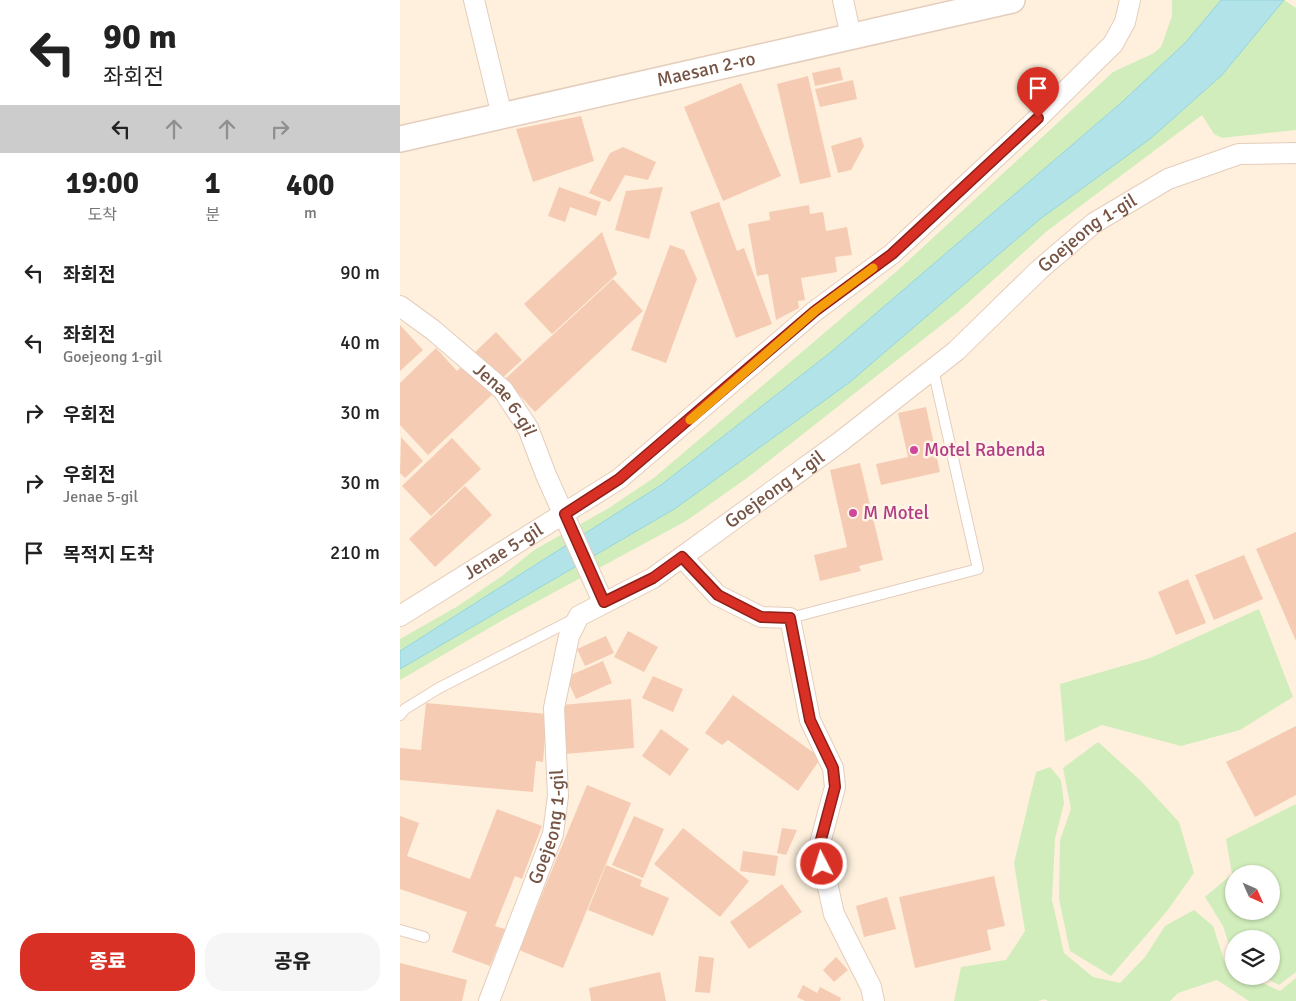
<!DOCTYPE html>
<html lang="ko">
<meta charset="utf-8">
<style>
:root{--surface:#fff;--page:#f6f6f6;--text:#222;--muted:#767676;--accent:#d93025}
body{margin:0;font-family:Signika,"Noto Sans KR",sans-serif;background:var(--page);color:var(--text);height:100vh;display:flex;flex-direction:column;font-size:19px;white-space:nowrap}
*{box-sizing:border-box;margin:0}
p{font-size:16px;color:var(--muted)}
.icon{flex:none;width:28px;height:28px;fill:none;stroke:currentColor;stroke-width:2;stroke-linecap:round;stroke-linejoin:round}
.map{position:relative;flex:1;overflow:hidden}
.drawer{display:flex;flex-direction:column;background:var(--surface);width:400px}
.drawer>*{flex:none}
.hud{background:#fff;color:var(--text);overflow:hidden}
.needle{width:32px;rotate:135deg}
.controls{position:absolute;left:825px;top:865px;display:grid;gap:10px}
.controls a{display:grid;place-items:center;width:55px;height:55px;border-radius:50%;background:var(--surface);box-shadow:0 1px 4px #0004;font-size:25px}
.pin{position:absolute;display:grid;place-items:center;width:42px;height:42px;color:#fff;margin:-51px -21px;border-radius:50% 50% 50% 0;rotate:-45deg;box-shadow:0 0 5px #0007}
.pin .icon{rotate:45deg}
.me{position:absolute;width:55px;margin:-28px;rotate:355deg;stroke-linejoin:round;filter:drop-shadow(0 0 4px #0008)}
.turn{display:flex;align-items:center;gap:18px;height:105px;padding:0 20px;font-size:22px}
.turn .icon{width:65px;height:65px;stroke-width:2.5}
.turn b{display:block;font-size:35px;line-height:42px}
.lanes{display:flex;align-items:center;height:48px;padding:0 20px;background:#0003;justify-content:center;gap:25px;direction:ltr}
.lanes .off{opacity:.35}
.eta{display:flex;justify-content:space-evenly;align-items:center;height:85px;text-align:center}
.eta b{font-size:30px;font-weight:800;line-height:35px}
.cta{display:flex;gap:10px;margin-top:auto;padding:10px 20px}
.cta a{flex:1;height:58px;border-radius:20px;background:var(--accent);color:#fff;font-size:20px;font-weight:800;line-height:58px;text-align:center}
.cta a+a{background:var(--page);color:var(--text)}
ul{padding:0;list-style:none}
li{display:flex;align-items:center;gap:15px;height:70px;padding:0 20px}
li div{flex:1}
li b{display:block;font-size:19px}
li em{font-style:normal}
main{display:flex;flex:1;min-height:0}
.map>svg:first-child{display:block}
.green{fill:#d1edbb;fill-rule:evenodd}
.water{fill:#b1e3e9;stroke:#96d4dc}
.building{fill:#f6cbb3}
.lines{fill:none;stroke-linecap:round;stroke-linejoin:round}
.service-casing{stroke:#e5cdbc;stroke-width:12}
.minor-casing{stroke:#e5cdbc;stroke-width:22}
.tertiary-casing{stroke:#e5cdbc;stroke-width:28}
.service{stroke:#fff;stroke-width:10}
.minor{stroke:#fff;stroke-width:20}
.tertiary{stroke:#fff;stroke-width:25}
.route-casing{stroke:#8d1f18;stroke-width:12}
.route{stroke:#d93025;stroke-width:9}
.slow{stroke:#f59e0b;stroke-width:9}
.hotel-dot{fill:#d1479c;stroke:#fff4e6;stroke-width:2}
.labels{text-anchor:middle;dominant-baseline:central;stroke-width:5;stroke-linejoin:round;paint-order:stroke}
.street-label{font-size:19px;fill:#765444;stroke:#fff4e6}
.hotel-label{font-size:19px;fill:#b23c85;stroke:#fff4e6;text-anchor:start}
</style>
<main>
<section class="drawer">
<div class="hud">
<div class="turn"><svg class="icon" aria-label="left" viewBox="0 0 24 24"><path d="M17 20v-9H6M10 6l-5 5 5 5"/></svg><div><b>90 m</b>좌회전</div></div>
<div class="lanes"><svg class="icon" aria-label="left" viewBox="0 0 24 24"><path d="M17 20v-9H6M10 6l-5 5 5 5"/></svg><svg class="icon off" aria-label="ahead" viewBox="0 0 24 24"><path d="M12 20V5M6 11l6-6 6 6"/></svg><svg class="icon off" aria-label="ahead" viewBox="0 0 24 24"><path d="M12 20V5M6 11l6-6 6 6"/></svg><svg class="icon off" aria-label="right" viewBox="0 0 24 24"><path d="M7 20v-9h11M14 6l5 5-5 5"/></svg></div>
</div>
<div class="eta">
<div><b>19:00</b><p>도착</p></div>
<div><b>1</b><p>분</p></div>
<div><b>400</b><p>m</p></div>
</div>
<ul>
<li><svg class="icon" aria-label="left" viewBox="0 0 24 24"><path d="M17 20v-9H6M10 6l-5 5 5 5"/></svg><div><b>좌회전</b></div><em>90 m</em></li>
<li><svg class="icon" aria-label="left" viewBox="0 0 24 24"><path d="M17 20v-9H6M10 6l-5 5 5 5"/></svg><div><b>좌회전</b><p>Goejeong 1-gil</p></div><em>40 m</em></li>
<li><svg class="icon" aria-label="right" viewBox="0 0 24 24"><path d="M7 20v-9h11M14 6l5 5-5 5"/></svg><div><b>우회전</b></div><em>30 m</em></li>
<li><svg class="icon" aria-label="right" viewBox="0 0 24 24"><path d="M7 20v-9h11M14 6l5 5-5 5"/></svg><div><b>우회전</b><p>Jenae 5-gil</p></div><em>30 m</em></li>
<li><svg class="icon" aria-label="arrive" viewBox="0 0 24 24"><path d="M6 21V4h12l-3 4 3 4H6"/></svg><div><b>목적지 도착</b></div><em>210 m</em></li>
</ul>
<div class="cta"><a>종료</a><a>공유</a></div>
</section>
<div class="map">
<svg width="896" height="1001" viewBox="0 0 896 1001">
<rect width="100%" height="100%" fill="#fef0dd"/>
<!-- green -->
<g class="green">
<polygon points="772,0 821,0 786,42 722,102 431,352 261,485 0,651 0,639 58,606 102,576 134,550 209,508 255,477 497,271 713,72 754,53 761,47 772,16"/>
<polygon points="884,0 896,8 896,130 822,138 814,134 802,115 647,231 558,312 347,478 286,521 103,620 0,680 0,669 276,508 450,382 640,219 750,139 822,75"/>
<polygon points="859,609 893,697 840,730 781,746 702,725 665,742 660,684 750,658"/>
<polygon points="698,742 741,781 779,822 794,873 767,911 711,976 670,951 659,899 660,840 671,809 663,768"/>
<polygon points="650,767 661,780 664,803 655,839 652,900 664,953 693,977 720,983 745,957 765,926 794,910 813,926 826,966 834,970 834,976 848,976 880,991 896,978 896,1001 849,1001 817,980 778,993 770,1001 648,1001 645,999 638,1001 554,1001 561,967 606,960 625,931 614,863 636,772"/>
<path d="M896,804V972L879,985L862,976H871V939H834V960L823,926L805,897L832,874L826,839ZM834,874H871V911H834Z"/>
</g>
<!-- water -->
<polygon class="water" points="821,0 884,0 822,75 750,139 640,219 450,382 276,508 0,669 0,651 261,485 431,352 722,102 786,42"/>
<!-- building -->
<g class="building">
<polygon points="440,67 443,80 415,86 412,73"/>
<polygon points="408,76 431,177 400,184 377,84"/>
<polygon points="453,80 457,99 420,107 415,89"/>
<polygon points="341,83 381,176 323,201 284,107"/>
<polygon points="181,116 194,161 133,182 116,129"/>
<polygon points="461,137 464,146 451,170 438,173 431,146"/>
<polygon points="223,147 256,162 248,180 225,175 210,202 189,193 210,153"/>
<polygon points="159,187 201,202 196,216 170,207 165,222 148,216"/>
<polygon points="263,187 249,239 215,230 226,191"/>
<polygon points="319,202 337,251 344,248 372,324 336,338 290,212"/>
<polygon points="409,205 410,214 423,212 426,231 447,227 452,255 435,257 437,272 401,278 405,300 398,301 399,308 376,320 368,274 357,276 348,224 370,220 369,212"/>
<polygon points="202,232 217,274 152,334 124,304"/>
<polygon points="270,245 284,250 297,279 266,363 231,350"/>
<polygon points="213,279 243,311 135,412 105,379"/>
<polygon points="0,325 23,350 0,371"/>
<polygon points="96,332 122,360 99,381 73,354"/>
<polygon points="36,348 57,371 65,363 94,393 28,455 0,425 0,383"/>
<polygon points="526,407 540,472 481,485 476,464 508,457 498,413"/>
<polygon points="1,437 23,461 5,478 0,473"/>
<polygon points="52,438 81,469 31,516 2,486"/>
<polygon points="460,463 483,560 459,566 461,571 420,581 414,555 447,547 430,470"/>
<polygon points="65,486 92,515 35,567 9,539"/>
<polygon points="896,532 896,641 856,549"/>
<polygon points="844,555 863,599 814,620 795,575"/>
<polygon points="788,579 806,623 776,635 758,592"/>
<polygon points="228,631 258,647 244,672 214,657"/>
<polygon points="206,636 214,653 185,666 177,649"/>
<polygon points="203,661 212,683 176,699 166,677"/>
<polygon points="253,676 283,689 273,712 242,698"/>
<polygon points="333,695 421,758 398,791 328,740 322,745 305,733"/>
<polygon points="231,699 234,748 165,754 161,705"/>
<polygon points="26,703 147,714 143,762 136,761 133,792 0,780 0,748 21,750"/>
<polygon points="896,726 896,795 855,817 826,762"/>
<polygon points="261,729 289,749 270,776 242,756"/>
<polygon points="187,785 231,803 163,968 119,950"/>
<polygon points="97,809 142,826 122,879 115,876 95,926 105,929 90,966 52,952 67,912 0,889 0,816 19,823 7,856 70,879"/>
<polygon points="234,816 264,829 243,878 212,865"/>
<polygon points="283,828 349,881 320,917 254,864"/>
<polygon points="382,828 397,830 386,855 377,853"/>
<polygon points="343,851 378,856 375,876 340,871"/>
<polygon points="206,865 242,880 240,886 269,898 253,936 188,910"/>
<polygon points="594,876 605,926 587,930 591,950 515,968 499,897"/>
<polygon points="382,884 402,912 349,949 330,922"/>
<polygon points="487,897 496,929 464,937 456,906"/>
<polygon points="299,956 314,958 310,993 295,992"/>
<polygon points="436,957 448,970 434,982 423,970"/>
<polygon points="0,963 67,980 62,1001 0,1001"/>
<polygon points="260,972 266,1001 191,1001 189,988"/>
<polygon points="403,985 417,993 420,987 441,998 440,1001 405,1001 397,997"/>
</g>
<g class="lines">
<defs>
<g id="service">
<polyline points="390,618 578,569 533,369"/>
<polyline points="0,715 5,709 39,688 176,618"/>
<polyline points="0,930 24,937"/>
</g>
<g id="minor">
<polyline points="74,0 102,116"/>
<polyline points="443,0 451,37"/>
<path id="s1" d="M0,306L33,330L103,390L128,428L146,475L203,602"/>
<polyline points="282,557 317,595 361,617 390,618 410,720 433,768 435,787 419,847 434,914 471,987 474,1001"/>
<path id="s2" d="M0,616L219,479L415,311L492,254L638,118L713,44L725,22L730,0"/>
<path id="s3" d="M89,1001L153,834L158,796L154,708L169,636L179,616L253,578L440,442L556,351L639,270L694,223L768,179L839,154L896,153"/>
</g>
<g id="tertiary">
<path id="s4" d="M0,139L612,0"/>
</g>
</defs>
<!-- service casing -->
<use href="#service" class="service-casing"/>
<!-- minor casing -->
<use href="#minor" class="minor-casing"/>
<!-- tertiary casing -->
<use href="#tertiary" class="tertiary-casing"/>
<!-- service -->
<use href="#service" class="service"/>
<!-- minor -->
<use href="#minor" class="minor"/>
<!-- tertiary -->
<use href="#tertiary" class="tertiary"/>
</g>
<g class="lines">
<defs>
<polyline id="route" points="422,864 419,847 435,787 433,768 410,720 390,618 361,617 318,595 282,557 253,578 204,602 165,514 219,479 415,311 492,254 638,118"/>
</defs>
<!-- route casing -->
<use href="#route" class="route-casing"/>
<!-- route -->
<use href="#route" class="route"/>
<!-- slow -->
<polyline class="slow" points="290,420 415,311 473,268"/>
</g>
<!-- markers -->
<g class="hotel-dot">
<circle cx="514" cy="450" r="5"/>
<circle cx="453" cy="513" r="5"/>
</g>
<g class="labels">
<!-- street labels -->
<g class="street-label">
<text stroke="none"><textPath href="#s4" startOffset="314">Maesan 2-ro</textPath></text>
<text stroke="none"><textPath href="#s3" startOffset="1040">Goejeong 1-gil</textPath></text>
<text stroke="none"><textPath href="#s1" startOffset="142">Jenae 6-gil</textPath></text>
<text stroke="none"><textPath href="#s3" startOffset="635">Goejeong 1-gil</textPath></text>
<text stroke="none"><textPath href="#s2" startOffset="122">Jenae 5-gil</textPath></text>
<text stroke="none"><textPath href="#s3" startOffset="185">Goejeong 1-gil</textPath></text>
</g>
<!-- hotel labels -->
<g class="hotel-label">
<text x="524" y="450">Motel Rabenda</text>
<text x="463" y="513">M Motel</text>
</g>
</g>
</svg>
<div class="controls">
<a><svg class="needle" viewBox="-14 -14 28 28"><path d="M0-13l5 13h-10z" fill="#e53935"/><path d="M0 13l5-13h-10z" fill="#767676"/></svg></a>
<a><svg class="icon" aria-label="layers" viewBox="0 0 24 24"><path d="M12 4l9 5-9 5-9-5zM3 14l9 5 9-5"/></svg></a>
</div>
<div class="pin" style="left:638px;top:118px;background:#d93025"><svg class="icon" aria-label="arrive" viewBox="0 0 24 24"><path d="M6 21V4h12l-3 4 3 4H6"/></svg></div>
<svg class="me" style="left:422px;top:864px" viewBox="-20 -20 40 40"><circle r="17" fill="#d93025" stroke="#fff" stroke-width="3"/><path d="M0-11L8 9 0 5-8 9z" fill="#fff"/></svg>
</div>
</main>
